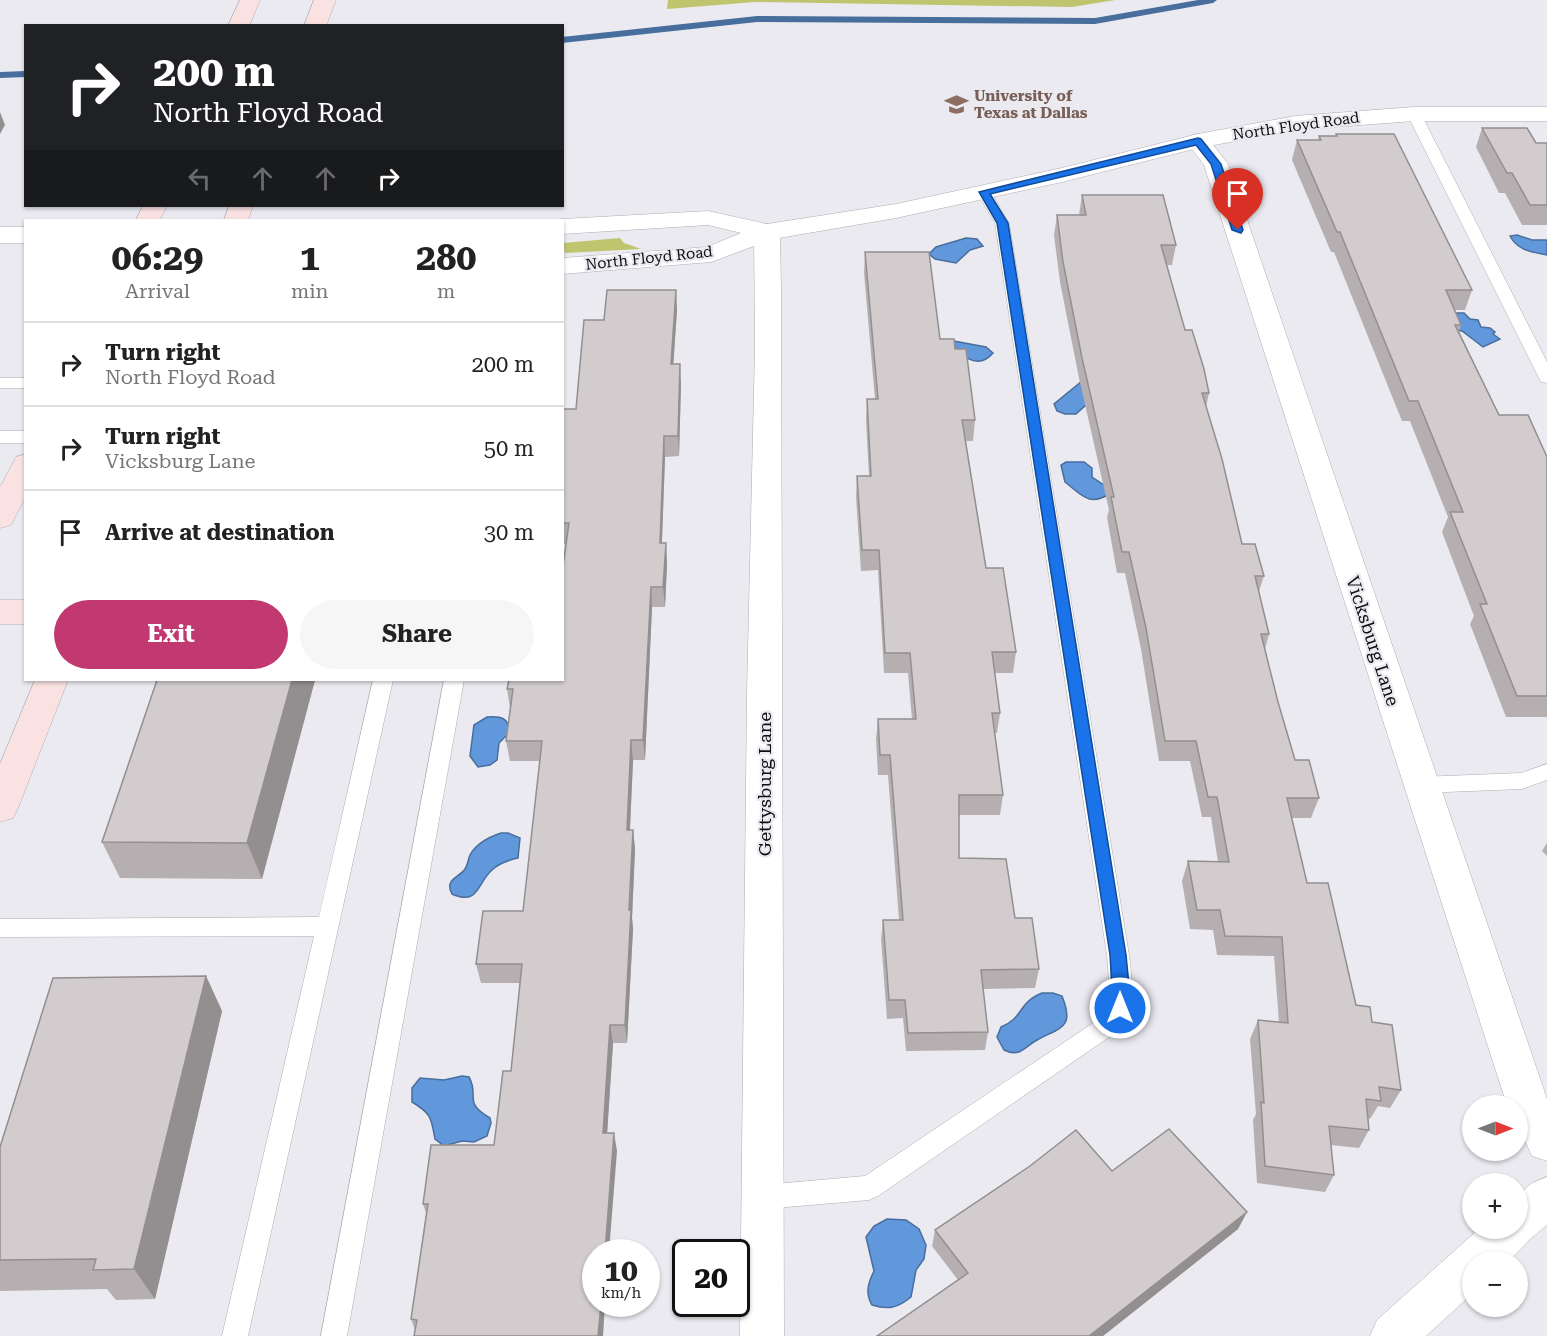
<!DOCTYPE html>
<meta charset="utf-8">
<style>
:root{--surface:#fff;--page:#f6f6f6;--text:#222;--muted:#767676;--line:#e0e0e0;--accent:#c23972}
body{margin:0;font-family:"Roboto Serif",serif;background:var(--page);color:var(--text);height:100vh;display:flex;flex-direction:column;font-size:22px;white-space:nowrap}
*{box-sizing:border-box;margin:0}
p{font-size:20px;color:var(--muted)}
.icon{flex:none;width:33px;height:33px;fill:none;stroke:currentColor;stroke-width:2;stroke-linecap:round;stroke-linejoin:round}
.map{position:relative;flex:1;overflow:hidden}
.drawer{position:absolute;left:24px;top:219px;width:540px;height:462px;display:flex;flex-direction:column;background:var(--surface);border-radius:0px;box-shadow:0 2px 4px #0004}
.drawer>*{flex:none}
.banner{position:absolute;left:24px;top:24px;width:540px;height:183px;border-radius:0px;box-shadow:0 2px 4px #0004;background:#202124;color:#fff;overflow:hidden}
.needle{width:39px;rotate:90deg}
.buttons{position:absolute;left:1462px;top:1095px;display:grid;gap:12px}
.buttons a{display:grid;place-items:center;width:66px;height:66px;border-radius:50%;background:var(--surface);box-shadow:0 2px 4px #0004;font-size:30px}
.speed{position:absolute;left:582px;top:1239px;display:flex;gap:12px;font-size:30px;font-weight:700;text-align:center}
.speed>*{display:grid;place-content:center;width:78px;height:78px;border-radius:50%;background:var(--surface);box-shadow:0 2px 4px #0004;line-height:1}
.speed small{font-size:15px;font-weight:400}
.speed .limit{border:3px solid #111;border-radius:9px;background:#fff;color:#111}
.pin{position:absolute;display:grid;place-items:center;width:51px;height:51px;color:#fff;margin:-62px -26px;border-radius:50% 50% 50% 0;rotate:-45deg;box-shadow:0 0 6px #0007}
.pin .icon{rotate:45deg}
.me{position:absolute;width:66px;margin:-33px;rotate:0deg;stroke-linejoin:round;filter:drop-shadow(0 0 4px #0008)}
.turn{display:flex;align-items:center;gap:21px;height:126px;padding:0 30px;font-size:27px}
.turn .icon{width:78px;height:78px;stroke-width:2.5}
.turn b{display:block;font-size:42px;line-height:51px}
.lanes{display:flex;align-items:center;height:57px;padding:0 30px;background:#0003;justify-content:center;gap:30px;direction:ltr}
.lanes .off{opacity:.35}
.eta{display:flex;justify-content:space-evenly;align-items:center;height:102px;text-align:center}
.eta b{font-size:36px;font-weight:700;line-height:42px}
.primary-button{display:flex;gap:12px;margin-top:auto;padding:12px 30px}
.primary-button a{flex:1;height:69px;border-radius:36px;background:var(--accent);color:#fff;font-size:24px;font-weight:700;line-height:69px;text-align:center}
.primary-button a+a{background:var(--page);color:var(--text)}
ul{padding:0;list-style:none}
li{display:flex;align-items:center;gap:18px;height:84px;padding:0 30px;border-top:2px solid var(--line)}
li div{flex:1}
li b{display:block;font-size:22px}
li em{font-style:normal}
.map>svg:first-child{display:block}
.green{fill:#bfc56f}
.water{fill:#6197db;stroke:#486e9e;stroke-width:1.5}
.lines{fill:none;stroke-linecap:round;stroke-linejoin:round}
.stream{fill:#486e9e;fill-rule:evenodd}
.service-casing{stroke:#adadb2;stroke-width:1}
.minor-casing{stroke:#adadb2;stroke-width:1}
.tertiary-casing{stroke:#adadb2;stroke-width:1}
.secondary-casing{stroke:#adadb2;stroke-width:1}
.service{fill:#fff;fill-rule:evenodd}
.minor{fill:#fff;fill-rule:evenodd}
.tertiary{fill:#fff;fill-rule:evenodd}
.secondary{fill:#fae2e2;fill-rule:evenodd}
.wall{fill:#b5afb1}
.shaded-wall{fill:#938f90}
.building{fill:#d2ccce;stroke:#938f90;stroke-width:1.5}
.route{fill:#1a73e8;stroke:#114b97;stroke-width:1.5}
.labels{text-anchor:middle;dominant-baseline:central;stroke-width:4.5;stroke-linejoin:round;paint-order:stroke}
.far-education-label{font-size:15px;font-weight:bold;fill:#785e54;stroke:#eaeaf0;text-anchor:start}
.far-street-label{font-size:15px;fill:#0f0f11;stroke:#eaeaf0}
.street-label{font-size:18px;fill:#0f0f11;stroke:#eaeaf0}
</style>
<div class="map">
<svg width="1547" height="1336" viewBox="0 0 1547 1336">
<rect width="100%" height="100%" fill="#eaeaf0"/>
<!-- green -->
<g class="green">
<polygon points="668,0 1115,0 1072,7 755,2 667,9"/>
<polygon points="620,238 624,243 641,249 565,253 563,243"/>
</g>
<!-- water -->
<g class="water">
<path d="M1517,235L1532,240H1547V255C1532,252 1518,251 1510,236Z"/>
<polygon points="966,238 977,239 983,246 970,250 956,263 935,259 929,254 936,247"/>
<polygon points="1444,313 1464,313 1470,319 1478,320 1481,327 1490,328 1495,332 1493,334 1500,339 1483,347 1462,331 1449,329"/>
<path d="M948,340L986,347L993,353C977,372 959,354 948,340Z"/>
<polygon points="1082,381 1094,398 1076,414 1065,414 1057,411 1054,404"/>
<path d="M1066,462H1084L1092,468V477L1110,489L1111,493C1089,507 1083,496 1065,482L1061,465Z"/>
<path d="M487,717C501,716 510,718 509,733L499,743L497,760L490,765L478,767L470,756L474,725Z"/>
<path d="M501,833H508L520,838L518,858C509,860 499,863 492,870C477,883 479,906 452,894C444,879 459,878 465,869C468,865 468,859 470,855C476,844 489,837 501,833Z"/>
<path d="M1042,993H1053L1062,996C1075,1028 1061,1027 1037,1040C1024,1047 1020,1058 1004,1050L997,1037L1001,1027C1025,1017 1017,1003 1042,993Z"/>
<path d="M462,1076L469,1077C480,1096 462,1102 490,1118L491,1123L487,1136L474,1142L462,1141L444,1146L435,1139C431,1118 432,1114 412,1102V1088L420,1078L444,1080Z"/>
<path d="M887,1219L906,1220L919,1229L926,1245L924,1259L916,1270L911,1297C898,1308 888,1310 872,1305C865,1293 868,1283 874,1271L866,1237L874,1226Z"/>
</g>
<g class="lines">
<!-- stream -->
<g class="stream">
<polygon points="1198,0 1217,0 1213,3 1095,24 757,22 562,43 562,37 757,16 1095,18"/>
<polygon points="26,71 26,77 0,78 0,72"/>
</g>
<defs>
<g id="service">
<polygon points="1414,110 1421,114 1547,362 1547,383 1541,382 1407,114"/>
<path d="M984,188L989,189L1009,223L1129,955C1133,985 1135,1008 1115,1033L878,1196L869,1200L763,1209L754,1205L750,1197L754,1189L763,1185L865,1176L1099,1019L1107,1007L1110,993L1107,955L995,223L977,192Z"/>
<rect x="0" y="378" width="26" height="10"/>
<rect x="0" y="431" width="26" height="12"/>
<polygon points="373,680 393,680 248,1336 222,1336 314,936 0,937 0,919 319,917"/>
<polygon points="444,680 464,680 347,1336 321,1336"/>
<polygon points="1547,764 1547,780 1522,789 1420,793 1413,791 1410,785 1413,779 1420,777 1521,773"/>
</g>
<g id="minor">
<polygon points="1198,134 1206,136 1228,164 1547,1099 1547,1161 1532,1156 1518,1126 1518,1106 1508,1106 1503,1093 1204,165 1186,141 1190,136"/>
<polygon points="767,224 776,227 780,232 781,290 784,1336 740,1336 747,692 755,347 754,232 758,227"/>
<polygon points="1547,1177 1547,1225 1529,1240 1508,1262 1473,1262 1473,1293 1426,1336 1370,1336 1377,1320 1480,1228 1518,1228 1518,1195 1532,1183"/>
</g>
<g id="tertiary">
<polygon points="1414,107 1547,107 1547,121 1414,121 1295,130 1198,148 1062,182 896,218 773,239 711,262 562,274 562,258 707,247 741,233 708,225 562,234 562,220 558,220 562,219 708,211 767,224 896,204 1062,168 1198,134 1295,116"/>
<rect x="0" y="227" width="26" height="16"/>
</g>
<g id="secondary">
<polygon points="240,0 260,0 249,26 228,26"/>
<polygon points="314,0 336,0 326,26 304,26"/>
<polygon points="143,206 167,206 160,220 136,220"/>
<polygon points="229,206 253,206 248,220 224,220"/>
<polygon points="26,454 26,496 11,525 0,528 0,487 16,457"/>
<rect x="0" y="600" width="26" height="24"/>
<polygon points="35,680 68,680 18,808 13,818 0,822 0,764"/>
</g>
</defs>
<!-- service casing -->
<use href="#service" class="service-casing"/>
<!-- minor casing -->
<use href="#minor" class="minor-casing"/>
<!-- tertiary casing -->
<use href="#tertiary" class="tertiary-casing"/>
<!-- secondary casing -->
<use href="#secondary" class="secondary-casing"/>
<!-- service -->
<use href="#service" class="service"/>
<!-- minor -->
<use href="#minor" class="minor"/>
<!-- tertiary -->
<use href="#tertiary" class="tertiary"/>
<!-- secondary -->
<use href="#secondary" class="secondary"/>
</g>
<!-- wall -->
<g class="wall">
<polygon points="1482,128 1536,143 1547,143 1547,225 1522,225 1505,193 1499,193 1476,147"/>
<polygon points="1336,134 1472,290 1465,310 1455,310 1461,325 1459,331 1499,415 1547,457 1547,717 1506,717 1470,624 1474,616 1442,532 1448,517 1410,421 1402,421 1334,252 1331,252 1292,160 1297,140 1318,140 1319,136 1336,136"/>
<polygon points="1082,195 1176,245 1172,265 1167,265 1185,330 1209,393 1206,407 1242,544 1264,576 1259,591 1269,634 1265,649 1278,702 1295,760 1319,798 1311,818 1292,818 1307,883 1356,1005 1372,1022 1401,1090 1390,1108 1378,1106 1370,1119 1368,1118 1369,1130 1359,1148 1331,1145 1334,1175 1325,1192 1257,1183 1253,1120 1256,1114 1250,1039 1258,1020 1279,1022 1274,956 1217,955 1213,930 1190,929 1182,881 1188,861 1218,862 1211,817 1202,817 1190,761 1159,761 1141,649 1125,573 1117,573 1107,517 1109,510 1079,378 1060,282 1054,235 1057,215 1079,215"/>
<polygon points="865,252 940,339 955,349 975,420 973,441 966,441 986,568 1016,652 1013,673 995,673 1000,713 997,733 995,733 1003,795 1000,815 959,815 959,858 1015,918 1039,969 1035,988 983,989 988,1032 985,1050 906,1051 903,1018 887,1019 881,939 883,920 899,920 888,775 878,775 876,739 878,719 912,719 908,673 884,673 878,570 861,571 856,497 857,476 869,476 866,420 867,399 875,399 864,273"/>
<polygon points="676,290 677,310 673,364 681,384 679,456 665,457 662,543 666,543 667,564 665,607 652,607 645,760 633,760 630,830 633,830 635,849 632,918 633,929 627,1043 613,1043 607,1133 617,1151 415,1330 411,1319 426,1213 423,1204 494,1145 511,1071 520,983 481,983 476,964 523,911 540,761 510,761 506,741 510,708 507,689 562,680 566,544 562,544 562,409 576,409 604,320"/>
<polygon points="315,680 262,879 120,878 102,842"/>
<polygon points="1547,843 1547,856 1542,851"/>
<polygon points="206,976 222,1011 155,1299 116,1300 107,1289 0,1291 0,1147"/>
<polygon points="1112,1171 1247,1212 1238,1229 1103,1336 877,1336 958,1280 932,1246 935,1230"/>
</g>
<!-- shaded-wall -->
<g class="shaded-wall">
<polygon points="0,112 5,125 0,134"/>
<polygon points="676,290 677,310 672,384 671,364"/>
<polygon points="680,364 681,384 679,456 678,436"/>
<polygon points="664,436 665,457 661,564 660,543"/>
<polygon points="666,543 667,564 665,607 663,587"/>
<polygon points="651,587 652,607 645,760 643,740"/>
<polygon points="292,680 315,680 262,879 247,843"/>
<polygon points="631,740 633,760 629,849 627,830"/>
<polygon points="633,830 635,849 632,918 633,929 627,1043 625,1025"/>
<polygon points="206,976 222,1011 155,1299 134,1269"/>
<polygon points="610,1025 613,1043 606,1151 603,1133"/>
<polygon points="614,1133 617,1151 609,1252 605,1252"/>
<polygon points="1247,1212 1238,1229 1103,1336 1089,1336"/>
<polygon points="601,1304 605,1304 603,1336 598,1336"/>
</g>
<!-- building -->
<g class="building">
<polygon points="1482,128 1527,128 1536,143 1547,143 1547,205 1530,205 1512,173 1507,173"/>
<polygon points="1336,134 1394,134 1472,290 1446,290 1461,325 1455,325 1499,415 1528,415 1547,457 1547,696 1517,696 1480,604 1487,604 1450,512 1463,512 1418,401 1409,401 1340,232 1337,232 1297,140 1321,140 1319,136 1337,136"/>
<polygon points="1082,195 1163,195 1176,245 1161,245 1185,330 1192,330 1204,369 1209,393 1202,393 1222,459 1242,544 1255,544 1264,576 1255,576 1269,634 1261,634 1278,702 1295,760 1309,760 1319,798 1287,798 1307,883 1328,883 1356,1005 1370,1007 1372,1022 1392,1025 1401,1090 1379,1087 1381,1101 1366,1099 1369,1130 1329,1126 1334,1175 1265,1166 1261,1102 1264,1103 1258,1020 1288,1023 1282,937 1225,936 1220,910 1197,910 1188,861 1229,862 1217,797 1208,797 1196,741 1165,741 1146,628 1129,552 1122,552 1111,497 1114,497 1082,358 1063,262 1057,215 1086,215"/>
<polygon points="865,252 929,252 940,339 954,339 955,349 966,349 975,420 962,420 986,568 1003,568 1016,652 992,652 1000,713 992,713 1003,795 959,795 959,858 1006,859 1015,918 1032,918 1039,969 981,970 988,1032 908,1033 905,1000 889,1000 883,920 903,920 890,755 880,755 878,719 916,719 910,653 885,653 879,550 862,550 857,476 871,476 867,399 878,399"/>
<polygon points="607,290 676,290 671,364 680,364 678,436 664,436 660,543 666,543 663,587 651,587 643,740 631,740 627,830 633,830 629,910 631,910 625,1025 610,1025 603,1133 614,1133 605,1252 596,1252 596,1304 601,1304 598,1336 414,1336 417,1320 411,1319 428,1204 423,1204 431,1145 494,1145 503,1071 511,1071 522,964 476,964 483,911 523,911 542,741 506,741 513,689 507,689 509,680 562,680 562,573 569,523 562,523 562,409 576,409 584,320 604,320"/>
<polygon points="157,680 292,680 247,843 102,842"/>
<polygon points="206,976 134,1269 93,1270 96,1259 0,1260 0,1147 53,978"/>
<polygon points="1169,1129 1247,1212 1089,1336 877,1336 968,1273 935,1230 1030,1166 1076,1130 1112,1171"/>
</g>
<!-- route -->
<path class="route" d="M1198,138L1201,139L1221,164L1243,230L1241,233L1232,230L1211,164L1196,145L990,194L1008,223L1126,955L1130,996L1126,1013L1120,1015L1115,1013C1112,1006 1111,966 1110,955L997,223L979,192Z"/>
<!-- icons -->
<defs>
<symbol id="university-bare" viewBox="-9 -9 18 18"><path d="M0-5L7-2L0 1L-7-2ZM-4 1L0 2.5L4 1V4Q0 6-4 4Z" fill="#8d6e63" stroke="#eaeaf0" stroke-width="2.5" paint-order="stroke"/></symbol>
</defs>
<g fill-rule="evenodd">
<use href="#university-bare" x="940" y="88" width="33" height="33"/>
</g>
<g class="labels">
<!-- far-education labels -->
<g class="far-education-label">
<text x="974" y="96">University of<tspan x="974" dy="17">Texas at Dallas</tspan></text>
</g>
<!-- far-street labels -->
<g class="far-street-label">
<text transform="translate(1296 126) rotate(-8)">North Floyd Road</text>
<text transform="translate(649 258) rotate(-6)">North Floyd Road</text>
</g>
<!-- street labels -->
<g class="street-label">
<text transform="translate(1373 641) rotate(72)">Vicksburg Lane</text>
<text transform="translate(764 784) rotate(-90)">Gettysburg Lane</text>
</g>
</g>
</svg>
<div class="buttons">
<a><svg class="needle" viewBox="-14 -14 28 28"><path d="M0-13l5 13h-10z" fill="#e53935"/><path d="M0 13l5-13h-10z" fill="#767676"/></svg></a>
<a>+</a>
<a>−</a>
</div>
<div class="speed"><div>10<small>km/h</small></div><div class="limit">20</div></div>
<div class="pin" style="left:1238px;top:230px;background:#d93025"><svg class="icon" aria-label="arrive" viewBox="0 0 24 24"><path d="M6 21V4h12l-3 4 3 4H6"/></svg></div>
<svg class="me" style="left:1120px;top:1008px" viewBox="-20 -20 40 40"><circle r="17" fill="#1a73e8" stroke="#fff" stroke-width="3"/><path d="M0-11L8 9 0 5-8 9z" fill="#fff"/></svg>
<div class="banner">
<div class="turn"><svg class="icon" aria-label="right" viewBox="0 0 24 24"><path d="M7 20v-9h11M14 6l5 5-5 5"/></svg><div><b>200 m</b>North Floyd Road</div></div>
<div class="lanes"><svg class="icon off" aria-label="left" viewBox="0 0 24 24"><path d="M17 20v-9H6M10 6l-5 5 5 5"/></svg><svg class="icon off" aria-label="ahead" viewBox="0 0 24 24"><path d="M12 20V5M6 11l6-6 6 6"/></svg><svg class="icon off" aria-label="ahead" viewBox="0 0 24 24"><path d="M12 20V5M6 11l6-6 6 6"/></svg><svg class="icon" aria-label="right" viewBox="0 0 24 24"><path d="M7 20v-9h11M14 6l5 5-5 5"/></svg></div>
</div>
<section class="drawer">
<div class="eta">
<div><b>06:29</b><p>Arrival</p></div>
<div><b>1</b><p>min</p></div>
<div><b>280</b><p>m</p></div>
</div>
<ul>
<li><svg class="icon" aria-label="right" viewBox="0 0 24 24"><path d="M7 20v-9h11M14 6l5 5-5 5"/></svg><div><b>Turn right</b><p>North Floyd Road</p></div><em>200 m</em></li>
<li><svg class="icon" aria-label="right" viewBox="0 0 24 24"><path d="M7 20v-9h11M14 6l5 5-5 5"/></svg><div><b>Turn right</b><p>Vicksburg Lane</p></div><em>50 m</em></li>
<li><svg class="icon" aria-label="arrive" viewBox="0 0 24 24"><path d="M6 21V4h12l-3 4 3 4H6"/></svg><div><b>Arrive at destination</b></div><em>30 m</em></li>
</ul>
<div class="primary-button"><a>Exit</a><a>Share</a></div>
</section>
</div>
